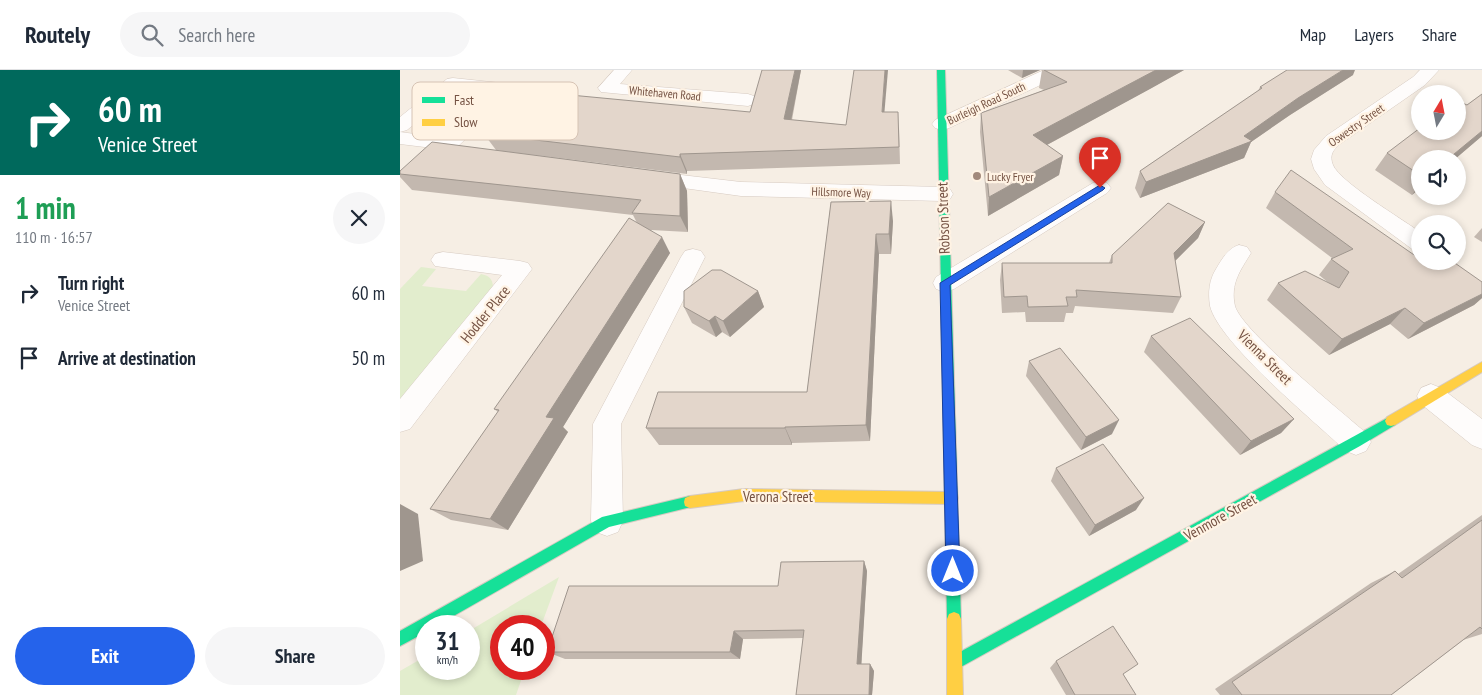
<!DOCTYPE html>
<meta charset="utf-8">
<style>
:root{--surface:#fff;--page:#f6f6f7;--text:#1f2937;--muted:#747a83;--line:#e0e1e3;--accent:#2563eb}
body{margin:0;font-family:"PT Sans Narrow",sans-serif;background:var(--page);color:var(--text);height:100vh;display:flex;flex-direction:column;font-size:19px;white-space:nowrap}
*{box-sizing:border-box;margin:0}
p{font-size:16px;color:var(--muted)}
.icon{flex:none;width:28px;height:28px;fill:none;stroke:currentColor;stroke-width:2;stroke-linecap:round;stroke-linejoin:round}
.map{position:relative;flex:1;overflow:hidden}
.sheet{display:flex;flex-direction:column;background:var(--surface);width:400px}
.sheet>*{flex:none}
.guide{background:#00695c;color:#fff;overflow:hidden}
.needle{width:32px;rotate:10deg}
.tools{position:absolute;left:1011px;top:15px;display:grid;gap:10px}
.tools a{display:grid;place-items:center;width:55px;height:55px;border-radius:50%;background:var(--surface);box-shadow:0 2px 8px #0003;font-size:25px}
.speed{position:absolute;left:15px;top:545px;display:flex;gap:10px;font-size:25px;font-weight:700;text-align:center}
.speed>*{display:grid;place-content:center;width:65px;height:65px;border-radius:50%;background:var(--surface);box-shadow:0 2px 8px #0003;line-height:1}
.speed small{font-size:12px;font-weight:400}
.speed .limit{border:8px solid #d22;background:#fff;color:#111}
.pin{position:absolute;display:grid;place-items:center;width:42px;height:42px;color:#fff;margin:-51px -21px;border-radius:50% 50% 50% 0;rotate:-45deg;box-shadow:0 0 5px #0007}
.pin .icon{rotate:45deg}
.me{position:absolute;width:55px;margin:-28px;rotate:0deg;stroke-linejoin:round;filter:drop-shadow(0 0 4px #0008)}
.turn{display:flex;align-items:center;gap:18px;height:105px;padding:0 15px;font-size:22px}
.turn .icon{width:65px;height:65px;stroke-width:2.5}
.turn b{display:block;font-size:35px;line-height:42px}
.round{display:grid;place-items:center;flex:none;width:52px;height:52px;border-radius:26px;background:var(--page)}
.head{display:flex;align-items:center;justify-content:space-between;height:85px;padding:0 15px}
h1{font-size:30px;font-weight:700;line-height:38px;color:#1e9e55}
.button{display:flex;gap:10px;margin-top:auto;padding:10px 15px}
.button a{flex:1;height:58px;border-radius:30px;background:var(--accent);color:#fff;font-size:20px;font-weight:700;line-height:58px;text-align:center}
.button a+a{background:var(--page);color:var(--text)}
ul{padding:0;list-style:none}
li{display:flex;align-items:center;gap:15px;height:65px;padding:0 15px}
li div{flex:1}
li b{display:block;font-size:19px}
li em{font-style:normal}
header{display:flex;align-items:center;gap:30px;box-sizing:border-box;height:70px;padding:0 25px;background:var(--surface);border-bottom:1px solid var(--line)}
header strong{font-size:24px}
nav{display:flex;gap:28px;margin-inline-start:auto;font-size:18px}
.search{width:350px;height:45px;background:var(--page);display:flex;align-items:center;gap:12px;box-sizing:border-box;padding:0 18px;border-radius:28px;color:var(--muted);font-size:19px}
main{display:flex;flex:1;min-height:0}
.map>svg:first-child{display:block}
.green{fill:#e2edcd}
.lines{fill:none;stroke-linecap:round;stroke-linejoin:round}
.street-casing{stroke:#d7cbc2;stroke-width:1}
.fast-casing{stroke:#d6cac1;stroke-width:2}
.slow-casing{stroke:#d6cac1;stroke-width:2}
.street{fill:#fefcfb;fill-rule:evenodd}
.fast{fill:#16e098;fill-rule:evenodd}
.slow{fill:#ffcf43;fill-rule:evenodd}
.wall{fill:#c3b8af}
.shaded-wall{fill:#9f968e}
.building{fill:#e3d6cb;stroke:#9f968e}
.route{fill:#2563eb;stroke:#184099}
.poi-dot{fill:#a2897b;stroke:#fff3e4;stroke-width:2}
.labels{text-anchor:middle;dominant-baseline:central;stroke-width:4.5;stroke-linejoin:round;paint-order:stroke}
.far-street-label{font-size:12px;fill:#755243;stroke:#fff3e4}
.far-poi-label{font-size:12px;fill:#755243;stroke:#fff3e4;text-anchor:start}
.street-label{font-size:15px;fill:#755243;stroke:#fff3e4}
.key{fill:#fff3e4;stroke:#d6c3b4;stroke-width:1}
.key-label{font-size:14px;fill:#755243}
</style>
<header>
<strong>Routely</strong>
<div class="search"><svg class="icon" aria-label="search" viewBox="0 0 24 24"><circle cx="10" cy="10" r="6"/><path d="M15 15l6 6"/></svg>Search here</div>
<nav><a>Map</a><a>Layers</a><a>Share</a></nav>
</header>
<main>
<section class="sheet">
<div class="guide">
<div class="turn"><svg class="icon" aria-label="right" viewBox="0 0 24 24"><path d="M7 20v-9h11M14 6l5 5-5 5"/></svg><div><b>60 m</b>Venice Street</div></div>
</div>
<div class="head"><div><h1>1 min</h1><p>110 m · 16:57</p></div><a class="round"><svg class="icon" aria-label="close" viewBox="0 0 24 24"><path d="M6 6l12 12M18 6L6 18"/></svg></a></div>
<ul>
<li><svg class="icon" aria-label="right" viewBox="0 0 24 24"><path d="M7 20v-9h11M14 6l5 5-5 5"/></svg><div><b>Turn right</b><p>Venice Street</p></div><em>60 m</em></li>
<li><svg class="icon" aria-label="arrive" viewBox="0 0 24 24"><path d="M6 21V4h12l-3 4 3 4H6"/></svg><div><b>Arrive at destination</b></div><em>50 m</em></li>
</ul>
<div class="button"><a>Exit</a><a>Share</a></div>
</section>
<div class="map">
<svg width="1082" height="625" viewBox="0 0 1082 625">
<rect width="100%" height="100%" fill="#f6eee4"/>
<!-- green -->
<g class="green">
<path d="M21,197L36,199L22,216L66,221L81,204C89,206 92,208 93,216L0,331V219Z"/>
<polygon points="159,507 141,556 101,556 101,599 125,599 116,625 0,625 0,601 26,586 26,599 69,599 69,561"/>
</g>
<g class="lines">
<defs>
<g id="street">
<polygon points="214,0 232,0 220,14 348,24 354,26 357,30 354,34 348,36 201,22 198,18"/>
<polygon points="644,0 667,0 664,4 549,58 542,60 535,58 532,54 535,50"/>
<path d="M1020,0H1039L1025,15L940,74C933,80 929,85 933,95C940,112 1002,149 1020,162V181L1012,179L925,115L914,99L911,89L914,80L926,66L1013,7Z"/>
<polygon points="53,8 110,14 116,15 119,19 56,78 49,80 0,74 0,62 45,68 95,23 57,19 7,60 0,62 0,47 47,9"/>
<polygon points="247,101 341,112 542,117 550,119 553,124 550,129 542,131 341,126 240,112 237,107 240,102"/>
<polygon points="700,111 707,113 711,118 707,123 554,219 545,222 536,219 533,213 536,207 693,113"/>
<path d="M839,175L847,177L851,183C840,201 830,214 835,236C842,261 942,342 966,363L971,372L966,381L956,385L946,381C915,352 819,273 810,236C808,223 809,210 816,199C822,189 828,178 839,175Z"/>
<polygon points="293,179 301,181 305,187 221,354 223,451 218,462 207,466 196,462 191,451 193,354 281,187 285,181"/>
<polygon points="43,182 120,191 128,193 132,199 10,359 0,362 0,329 102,205 35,196 31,190 35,184"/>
<polygon points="1031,314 1041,318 1082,349 1082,379 1072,375 1021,334 1017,326 1021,318"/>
</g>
<g id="fast">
<polygon points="537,0 545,0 559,480 561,549 559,554 554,556 549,554 547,549"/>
<polygon points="991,346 995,347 997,351 995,355 960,376 559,598 554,600 549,598 547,593 549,588"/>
<polygon points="290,426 295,428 296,432 295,436 209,457 36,556 26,556 26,562 0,576 0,561 202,447"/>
</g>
<g id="slow">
<polygon points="1082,292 1082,302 995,355 991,356 987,355 985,351 987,347"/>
<polygon points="344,419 552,422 557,424 558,428 557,432 552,434 344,431 290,438 285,436 284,432 285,428 290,426"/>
<polygon points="554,542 559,544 561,549 563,625 547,625 547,549 549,544"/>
</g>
</defs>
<!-- street casing -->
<use href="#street" class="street-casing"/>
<!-- fast casing -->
<use href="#fast" class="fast-casing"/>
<!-- slow casing -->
<use href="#slow" class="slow-casing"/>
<!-- street -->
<use href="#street" class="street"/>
<!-- fast -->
<use href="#fast" class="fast"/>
<!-- slow -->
<use href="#slow" class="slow"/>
</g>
<!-- wall -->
<g class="wall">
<polygon points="401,0 392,50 446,55 484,42 499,58 500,94 287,101 287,104 120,83 280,104 287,121 288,162 251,160 270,183 163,357 168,362 108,460 51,450 30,439 98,342 94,339 237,153 233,145 12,120 0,107 0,101 96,80 84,64 350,42"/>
<polygon points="608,0 640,0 622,8"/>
<polygon points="642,0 784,0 647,75 663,86 659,105 588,146 580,62 581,43 644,20 639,18"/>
<polygon points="953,5 890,45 851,72 844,88 740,128 735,118 740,101 858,21 860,17"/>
<polygon points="1082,24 1082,66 1055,89 1020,89 1020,118 1012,125 975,100 987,83 1067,35"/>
<polygon points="875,122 1030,196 1082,212 1082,228 1074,235 1008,269 990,254 929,285 867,230 878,213 930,214 919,205 932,188 866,138"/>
<polygon points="431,132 493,151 491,184 479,184 470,371 392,373 392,375 259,375 246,358 407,322"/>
<polygon points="805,152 798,168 775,191 781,227 773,243 675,236 673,243 666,243 664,252 626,252 625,242 602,243 600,210 602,193 709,193 712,185"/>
<polygon points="1082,158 1082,172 1074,167"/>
<polygon points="358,221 364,237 330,267 322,262 316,267 292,253 284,237"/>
<polygon points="751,266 894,349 881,363 840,385 744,282"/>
<polygon points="629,291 712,364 681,380 626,306"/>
<polygon points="656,398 736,440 689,466 651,411"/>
<polygon points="1082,445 1082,564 1063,570 991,625 820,625 815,619 971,513 995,501 998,504"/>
<polygon points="464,491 467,501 461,594 470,594 474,601 472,625 396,625 403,568 343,569 340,589 165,589 147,582 378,516"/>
<polygon points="656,591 723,604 736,625 666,625 650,598"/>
</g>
<!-- shaded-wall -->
<g class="shaded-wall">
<polygon points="395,0 401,0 388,66 384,49"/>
<polygon points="485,0 488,0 483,59 482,42"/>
<polygon points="623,0 640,0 622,8"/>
<polygon points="756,0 784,0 750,19 630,84 633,65"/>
<polygon points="943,0 955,0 953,5 890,45 851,72 844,88 740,128 746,112 844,66 898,28"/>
<polygon points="1082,61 1082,66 1055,89 1048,89"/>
<polygon points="280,84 287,101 287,104 280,87"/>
<polygon points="663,86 659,105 588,146 589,127"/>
<polygon points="280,104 287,121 288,162 280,146"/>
<polygon points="1020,114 1020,118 1012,125"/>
<polygon points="491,131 493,151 491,184 489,164"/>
<polygon points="805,152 798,168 767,199 774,183"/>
<polygon points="476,164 479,184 470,371 466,355"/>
<polygon points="262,167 270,183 163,357 168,362 108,460 90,449 146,347"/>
<polygon points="358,221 364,237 330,267 323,251"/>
<polygon points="1082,224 1082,228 1074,235 1008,269 1024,253"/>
<polygon points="1005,238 990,254 929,285 942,269"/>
<polygon points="315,246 322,262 316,267 309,251"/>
<polygon points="894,349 881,363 840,385 851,371"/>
<polygon points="719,350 712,364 681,380 686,367"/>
<polygon points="385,357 392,373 392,375 385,358"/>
<polygon points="744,428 736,440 689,466 695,455"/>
<polygon points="0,434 18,444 23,491 0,501"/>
<polygon points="464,491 467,501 461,601 457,594"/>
<polygon points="334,561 343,569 340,589 330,582"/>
<polygon points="470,594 474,601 472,625 469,625"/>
</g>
<!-- building -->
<g class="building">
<polygon points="362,0 395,0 384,49 446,55 454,0 485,0 482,42 498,42 499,77 280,84 280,87 84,64 128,21 350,42"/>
<polygon points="644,0 756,0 633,65 663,86 589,127 581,43 667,12"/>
<polygon points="887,0 943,0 898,28 844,66 852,71 746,112 740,101 862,18 860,17"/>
<polygon points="1082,24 1082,61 1048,89 1020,89 1020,105 987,83 1020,58 1020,61 1058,61 1058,31 1067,35"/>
<polygon points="32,72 280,104 280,146 232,143 241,130 0,104 0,101"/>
<polygon points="891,100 1020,189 1020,191 1024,191 1030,196 1039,191 1052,191 1082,212 1082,224 1024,253 1005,238 942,269 878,213 905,201 939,218 949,202 931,189 953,179 875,122"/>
<polygon points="491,131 489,164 476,164 466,355 385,357 385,358 246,358 258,322 407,322 431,132"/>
<polygon points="768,133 805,152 774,183 781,227 676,220 677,227 666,227 668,236 628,237 627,226 604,227 602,193 712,193 712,185"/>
<polygon points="229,148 262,167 146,347 154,348 90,449 30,439 99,340 94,339"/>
<polygon points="312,200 321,200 358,221 323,251 315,246 309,251 284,237 284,221"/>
<polygon points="790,248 894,349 851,371 751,266"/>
<polygon points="660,278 719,350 686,367 629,291"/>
<polygon points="703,374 744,428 695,455 656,398"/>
<polygon points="1082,450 1082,559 1080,557 991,625 842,625 832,612 995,501 1002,508"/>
<polygon points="464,491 457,594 470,594 469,625 396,625 404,560 334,561 330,582 147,582 169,516 378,516 381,492"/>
<polygon points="713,556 738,594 723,604 736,625 675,625 656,591"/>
</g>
<!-- route -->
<polygon class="route" points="700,115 705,118 703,120 550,215 560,501 558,506 553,508 548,506 546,501 540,213"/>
<!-- markers -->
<circle class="poi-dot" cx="577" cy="106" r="5"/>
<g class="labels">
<!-- far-street labels -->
<g class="far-street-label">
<text transform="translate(265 23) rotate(5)">Whitehaven Road</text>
<text transform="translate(586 33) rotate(-25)">Burleigh Road South</text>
<text transform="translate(956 55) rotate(-35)">Oswestry Street</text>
<text transform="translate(441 122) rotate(2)">Hillsmore Way</text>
</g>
<!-- far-poi labels -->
<g class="far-poi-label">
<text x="587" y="106">Lucky Fryer</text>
</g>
<!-- street labels -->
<g class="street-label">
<text transform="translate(543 148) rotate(-92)">Robson Street</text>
<text transform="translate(85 244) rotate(-51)">Hodder Place</text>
<text transform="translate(865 287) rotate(45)">Vienna Street</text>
<text x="378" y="426">Verona Street</text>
<text transform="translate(820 447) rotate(-29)">Venmore Street</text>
</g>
</g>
<!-- legend -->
<rect x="12" y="12" width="166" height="58" rx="8" class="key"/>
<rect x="22" y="27" width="23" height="6" fill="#16e098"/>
<rect x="22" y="49" width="23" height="7" fill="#ffcf43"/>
<g class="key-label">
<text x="54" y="35">Fast</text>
<text x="54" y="57">Slow</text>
</g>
</svg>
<div class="tools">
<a><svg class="needle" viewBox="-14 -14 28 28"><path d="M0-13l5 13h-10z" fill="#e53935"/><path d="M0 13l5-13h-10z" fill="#747a83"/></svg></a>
<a><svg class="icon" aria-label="sound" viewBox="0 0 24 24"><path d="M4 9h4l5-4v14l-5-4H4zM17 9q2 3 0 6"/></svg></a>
<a><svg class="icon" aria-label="search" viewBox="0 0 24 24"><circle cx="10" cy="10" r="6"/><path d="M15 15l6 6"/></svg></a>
</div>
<div class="speed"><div>31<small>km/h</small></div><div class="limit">40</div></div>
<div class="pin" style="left:700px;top:118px;background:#d93025"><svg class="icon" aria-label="arrive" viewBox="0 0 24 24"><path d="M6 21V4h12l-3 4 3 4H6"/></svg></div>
<svg class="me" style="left:553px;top:501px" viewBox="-20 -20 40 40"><circle r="17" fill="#2563eb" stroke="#fff" stroke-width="3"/><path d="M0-11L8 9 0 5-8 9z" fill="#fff"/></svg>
</div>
</main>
